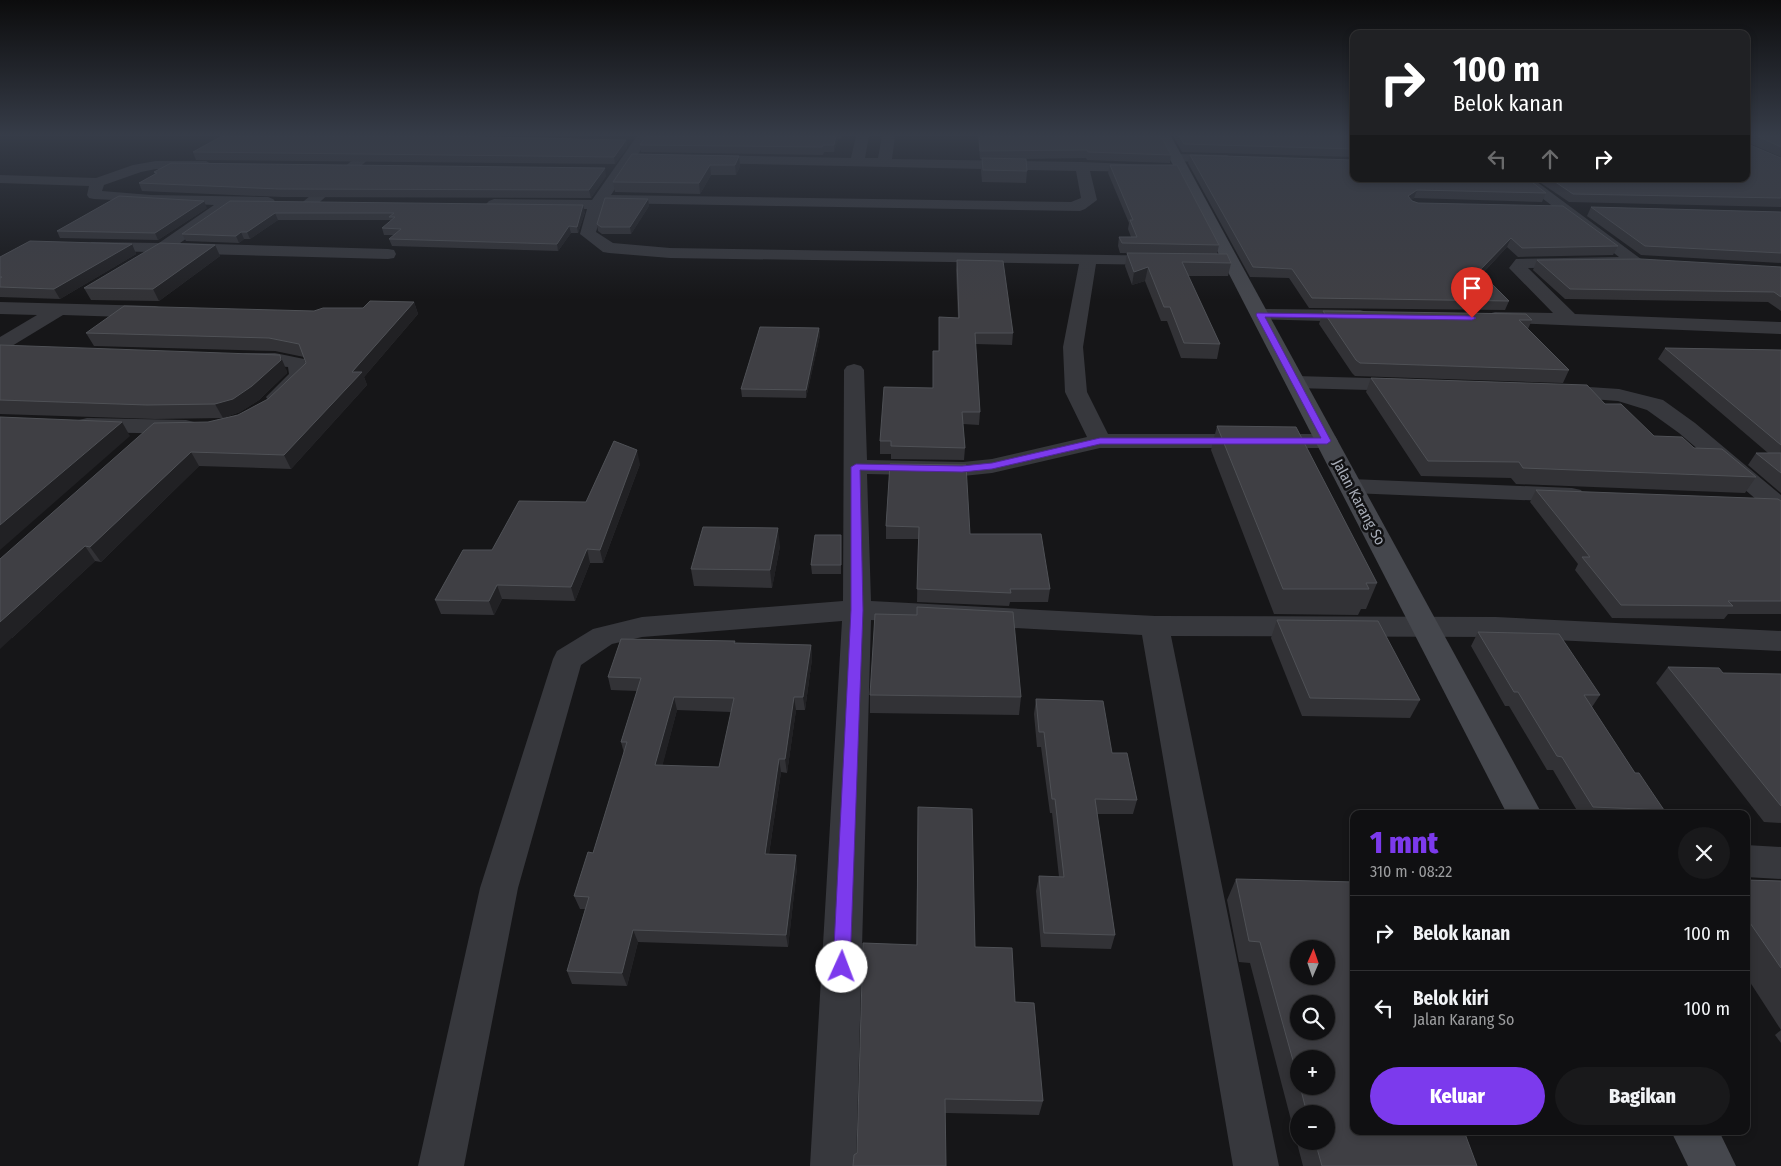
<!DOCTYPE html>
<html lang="id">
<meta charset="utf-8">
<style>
:root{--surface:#101012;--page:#19191b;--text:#f1f3f6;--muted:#9c9d9f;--line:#303032;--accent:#7c3aed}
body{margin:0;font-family:"Fira Sans Condensed",sans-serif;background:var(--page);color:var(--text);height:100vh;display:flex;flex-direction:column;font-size:19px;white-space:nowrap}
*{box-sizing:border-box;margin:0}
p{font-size:16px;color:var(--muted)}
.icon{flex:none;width:28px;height:28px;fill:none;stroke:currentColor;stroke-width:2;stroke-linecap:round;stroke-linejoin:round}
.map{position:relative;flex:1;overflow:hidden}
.drawer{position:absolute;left:1350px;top:810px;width:400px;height:325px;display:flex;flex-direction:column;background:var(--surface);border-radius:10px;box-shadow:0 2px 8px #0003,0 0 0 1px var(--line)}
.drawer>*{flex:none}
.top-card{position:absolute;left:1350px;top:30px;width:400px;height:152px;border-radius:10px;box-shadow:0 2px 8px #0003,0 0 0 1px var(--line);background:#202124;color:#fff;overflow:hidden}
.needle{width:32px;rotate:2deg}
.controls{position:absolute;left:1290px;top:940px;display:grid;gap:10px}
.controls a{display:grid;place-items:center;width:45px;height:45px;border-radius:50%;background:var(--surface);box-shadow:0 2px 8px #0003,0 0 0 1px var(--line);font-size:25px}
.pin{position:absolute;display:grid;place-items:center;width:42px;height:42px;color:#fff;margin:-51px -21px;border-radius:50% 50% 50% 0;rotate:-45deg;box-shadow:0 0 5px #0007}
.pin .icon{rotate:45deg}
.me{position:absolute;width:55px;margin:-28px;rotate:2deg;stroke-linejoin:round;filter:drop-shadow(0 0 4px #0008)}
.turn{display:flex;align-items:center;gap:18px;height:105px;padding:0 20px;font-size:22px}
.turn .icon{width:65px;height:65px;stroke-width:2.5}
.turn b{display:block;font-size:35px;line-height:42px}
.lanes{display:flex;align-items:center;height:48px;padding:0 20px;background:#0003;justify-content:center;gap:25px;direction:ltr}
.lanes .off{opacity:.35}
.round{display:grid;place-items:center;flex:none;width:52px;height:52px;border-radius:26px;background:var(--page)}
.headline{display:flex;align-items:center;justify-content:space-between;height:85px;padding:0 20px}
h1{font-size:30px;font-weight:800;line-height:38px;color:var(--accent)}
.action{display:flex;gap:10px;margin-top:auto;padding:10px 20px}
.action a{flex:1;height:58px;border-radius:30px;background:var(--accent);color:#fff;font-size:20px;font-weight:800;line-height:58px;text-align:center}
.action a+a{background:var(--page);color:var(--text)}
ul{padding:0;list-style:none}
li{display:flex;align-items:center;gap:15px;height:75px;padding:0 20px;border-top:1px solid var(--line)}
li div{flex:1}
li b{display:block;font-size:19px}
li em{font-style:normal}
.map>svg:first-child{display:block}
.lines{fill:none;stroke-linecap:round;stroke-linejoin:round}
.street{fill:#37383d;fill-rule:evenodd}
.secondary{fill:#45474d;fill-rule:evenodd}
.wall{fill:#323236;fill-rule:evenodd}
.shaded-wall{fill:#212124}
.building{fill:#3f3f44;stroke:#4f5156;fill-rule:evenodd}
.route{fill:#7c3aed;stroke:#51269a}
.labels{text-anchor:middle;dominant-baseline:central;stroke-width:5;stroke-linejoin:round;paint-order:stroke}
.street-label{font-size:15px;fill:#a8adb8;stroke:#111113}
</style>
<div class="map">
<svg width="1781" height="1166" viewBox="0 0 1781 1166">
<rect width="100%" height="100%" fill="#161618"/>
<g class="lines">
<!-- street -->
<g class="street">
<polygon points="381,136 395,136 314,207 304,207 301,204 304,201"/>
<polygon points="637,136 650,136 611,195 1071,202 1081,198 1076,171 702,163 695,159 702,155 851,158 856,136 869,136 865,158 878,158 882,136 895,136 892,159 1082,162 1152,165 1154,168 1147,172 1090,171 1097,200 1085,209 1080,211 605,203 596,232 613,243 670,248 1170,256 1172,260 1170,264 1164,265 1096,264 1083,347 1087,392 1108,434 1327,434 1335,436 1338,441 1335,446 1327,448 1100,448 992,473 963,476 867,474 871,601 1155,616 1496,617 1781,631 1781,651 1496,637 1171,636 1279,1166 1233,1166 1142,635 871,620 856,1166 810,1166 842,621 642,637 612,644 581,665 518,888 464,1166 418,1166 480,888 553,659 557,651 593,629 642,617 843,601 844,370 847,366 854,364 861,366 864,370 867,460 963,462 992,459 1087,437 1065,392 1063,347 1079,264 670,258 609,253 603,252 580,234 587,209 494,209 489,207 486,204 489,201 494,199 592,200"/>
<polygon points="1176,154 1227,155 1234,159 1227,163 1171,161 1169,158"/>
<polygon points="156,161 206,161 213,165 206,169 156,169 141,172 104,185 102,191 151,195 268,197 273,199 276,202 273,205 268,207 233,206 180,243 388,249 394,250 396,254 394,258 388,259 166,253 159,255 152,252 97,251 91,250 89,246 91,242 159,243 214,205 94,199 89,198 87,195 89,186 0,183 0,175 96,178 133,165"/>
<polygon points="1517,179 1533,179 1645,262 1642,266 1636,267 1528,268 1575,314 1781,322 1781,334 1488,322 1486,318 1488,314 1495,312 1553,313 1509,268 1516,259 1619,257"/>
<polygon points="0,302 155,306 162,308 164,312 162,316 155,318 63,315 7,349 0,351 0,337 37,315 0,314"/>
<polygon points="1260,309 1360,310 1367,312 1369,316 1367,320 1360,322 1253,319 1251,315 1253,311"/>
<path d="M246,353H275L304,359L310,375C301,388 286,406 269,402L266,397L289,374L288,367L239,363L236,359L239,355Z"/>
<polygon points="1295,376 1406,379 1413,381 1417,385 1413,389 1406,391 1295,388 1288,386 1285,382 1288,378"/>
<polygon points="1559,385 1619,389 1663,400 1695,423 1781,495 1781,516 1772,513 1679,433 1647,410 1618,401 1551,396 1548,391 1551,386"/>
<polygon points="87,418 186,420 194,422 197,427 194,432 186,434 87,432 79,430 76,425 79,420"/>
<polygon points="1351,479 1572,488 1581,490 1584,495 1581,500 1572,502 1351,493 1342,491 1339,486 1342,481"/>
<polygon points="1746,845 1781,847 1781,879 1746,877"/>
</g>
<!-- secondary -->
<g class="secondary">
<polygon points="1158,136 1171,136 1542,814 1507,814"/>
<polygon points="1671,1131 1719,1131 1736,1166 1688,1166"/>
</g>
</g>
<!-- wall -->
<g class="wall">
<polygon points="646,136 842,136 841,139 838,139 834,152 824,152 823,155 641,152 640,145"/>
<polygon points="978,136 1161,136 1171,155 1170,163 1087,160 1086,158 1023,159 1027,171 1026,183 982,182 981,170 982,159 980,159"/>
<polygon points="1173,136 1354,136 1354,157 1182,152"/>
<polygon points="1746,136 1781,136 1781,157 1749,143 1750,145 1781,158 1781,207 1569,202 1535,179 1746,179"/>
<polygon points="626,140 627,148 615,164 196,160 193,152"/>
<polygon points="1190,155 1546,193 1542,202 1414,198 1411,200 1418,203 1618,246 1613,255 1518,257 1507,247 1482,274 1509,301 1505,310 1309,308 1289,278 1250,277 1188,163"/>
<polygon points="739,156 740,166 736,175 711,175 700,194 615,192 613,182"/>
<polygon points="1110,165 1219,245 1217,254 1120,253 1118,246 1119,237 1131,237 1128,229 1129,223 1108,173"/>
<polygon points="154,172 606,176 591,198 282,197 142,191 139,183 155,174"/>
<polygon points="648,199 649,206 631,234 602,234 598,231 597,224"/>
<polygon points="230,201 585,212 578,233 571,233 558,251 392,246 389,239 394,235 384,235 382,228 391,221 390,220 278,220 250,239 244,239 239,243 186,241 182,234"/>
<polygon points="1591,207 1781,212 1781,263 1641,255 1587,216"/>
<polygon points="207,208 158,240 60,238 57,231"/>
<polygon points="132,244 136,254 60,299 0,297 0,257"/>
<polygon points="215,245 220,256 159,301 91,300 84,288"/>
<polygon points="1127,253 1231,263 1228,276 1188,276 1220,344 1217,359 1181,358 1167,321 1161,321 1145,281 1132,285 1125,266"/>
<polygon points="957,260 1013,333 1012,345 975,344 980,412 979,425 963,424 965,448 964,460 891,459 891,454 880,454 880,441 933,388 939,351 939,317 958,318 956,270"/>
<polygon points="1537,260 1781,267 1781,311 1768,302 1565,299 1533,270"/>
<polygon points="414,302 418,314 364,377 367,385 291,469 199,466 101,562 95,561 12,638 0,559 208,422 238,415 268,399 306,363 304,357 275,351 94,346 86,333 314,311 363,308"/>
<polygon points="1323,311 1532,320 1528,329 1569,370 1563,383 1355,376 1352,373 1319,324"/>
<polygon points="819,328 820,335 806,398 742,397 741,389"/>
<polygon points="0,345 286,369 287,373 259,400 240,412 223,418 155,419 0,414"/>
<polygon points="1665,348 1781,350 1781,493 1748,465 1756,453 1768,453 1658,359"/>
<polygon points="1371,378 1654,436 1694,448 1756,477 1745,493 1516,484 1511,478 1421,476 1366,392"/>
<polygon points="1217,426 1377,583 1366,609 1361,609 1358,615 1274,614 1211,450"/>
<polygon points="640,464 603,563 590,563 575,601 502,599 494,615 441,614 435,600 492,550 586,502"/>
<polygon points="890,464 970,534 1050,589 1048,602 1010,602 1009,606 917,602 918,539 886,539 886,526"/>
<polygon points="1536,490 1781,501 1781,614 1728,614 1724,619 1612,618 1575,570 1578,564 1530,502"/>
<polygon points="841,544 841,574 812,574 811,565"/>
<polygon points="780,546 772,588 694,586 691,569"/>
<polygon points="1277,620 1420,700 1410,718 1302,716 1271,638"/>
<polygon points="1478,632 1600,695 1592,707 1635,773 1664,810 1660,814 1579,814 1553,770 1547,770 1509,706 1505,706 1471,646"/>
<path d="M735,644L811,645L812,659L805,710H796L787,773L781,772L769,854L797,868L788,947L638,942L627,986L572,984L567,971L585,909H580L574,896L593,853L624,753L621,742L637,691L611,690L608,677ZM677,710L731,712L719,767L662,766Z"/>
<polygon points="1668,667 1723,673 1781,674 1781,823 1764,822 1656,683"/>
<polygon points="870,695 1021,697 1019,715 870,713"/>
<polygon points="1036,699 1112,753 1137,800 1133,814 1097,814 1115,935 1111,949 1041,947 1036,891 1039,876 1059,877 1052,813 1050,813 1041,747 1037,747 1034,714"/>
<polygon points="918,824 975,947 1015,1002 1043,1101 1039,1115 946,1113 857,1153 916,945"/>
<path d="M1236,879L1477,1166H1303L1250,963L1239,962L1227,900ZM1299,1059L1326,1086H1299ZM1299,1114H1326V1141H1299Z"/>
<polygon points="1746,880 1781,881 1781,1030 1746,976"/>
<polygon points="1781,1030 1781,1043 1775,1035"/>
</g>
<!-- shaded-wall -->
<g class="shaded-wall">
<polygon points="836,136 838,136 838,139 834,152 834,145"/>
<polygon points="626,140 627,148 615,164 614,157"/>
<polygon points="739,156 740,166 736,175 735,165"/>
<polygon points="710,165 711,175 700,194 699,183"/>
<polygon points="605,168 606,176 591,198 589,190"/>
<polygon points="1417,190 1414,198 1405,205 1408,196"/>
<polygon points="648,199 649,206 631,234 630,227"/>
<polygon points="204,201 207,208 158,240 155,233"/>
<polygon points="583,205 585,212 578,233 577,227"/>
<polygon points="275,213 278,220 250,239 247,232"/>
<polygon points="569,226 571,233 558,251 557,244"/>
<polygon points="241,232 244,239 239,243 236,236"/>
<polygon points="1511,238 1507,247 1475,281 1479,271"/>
<polygon points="132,244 136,254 60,299 54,289"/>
<polygon points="215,245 220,256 159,301 153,289"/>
<polygon points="1148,267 1145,281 1132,285 1134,272"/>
<polygon points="414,302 418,314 364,377 367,385 291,469 284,455 352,372"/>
<polygon points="819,328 820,335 806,398 806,390"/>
<polygon points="280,355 286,369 287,373 259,400 240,412 223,418 215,404"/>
<polygon points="122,422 130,436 0,550 0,525"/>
<polygon points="637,450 640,464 603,563 600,550"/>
<polygon points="191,452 199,466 101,562 90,547"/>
<polygon points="778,528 780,546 772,588 770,570"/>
<polygon points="85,546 95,561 0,649 0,622"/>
<polygon points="587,549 590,563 575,601 571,587"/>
<polygon points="497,585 502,599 494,615 489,601"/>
<polygon points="811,645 812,659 805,710 803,697"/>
<polygon points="674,697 677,710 659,779 655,765"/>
<polygon points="794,697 796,710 787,773 785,759"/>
<polygon points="779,759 781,772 767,867 765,854"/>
<polygon points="796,855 797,868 788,947 786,935"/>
<polygon points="633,930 638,942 627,986 622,973"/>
</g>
<!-- building -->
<g class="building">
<polygon points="222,136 441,136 626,140 614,157 193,152"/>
<polygon points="646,136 836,136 834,145 823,145 822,147 640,145"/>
<polygon points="979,136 1161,136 1171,155 1088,152 1087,150 980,151"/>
<polygon points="1179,136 1354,136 1354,149 1184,144"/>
<polygon points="1746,136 1749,136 1750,145 1781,158 1781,198 1573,194 1551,179 1746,179"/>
<polygon points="1757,136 1781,136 1781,147"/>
<polygon points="632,154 739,156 735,165 710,165 699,183 613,182"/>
<polygon points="1190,155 1354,160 1354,179 1528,179 1546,193 1417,190 1408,196 1412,201 1418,203 1563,206 1618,246 1522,248 1511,238 1479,271 1509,301 1312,298 1292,269 1253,267"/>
<polygon points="982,158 1026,159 1027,171 983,170"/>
<polygon points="171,163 605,168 589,190 279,189 139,183 157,173 154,172"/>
<polygon points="1110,165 1177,165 1219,245 1122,243 1119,237 1137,237 1130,220 1133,220"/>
<polygon points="119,196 204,201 155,233 57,231"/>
<polygon points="605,198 648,199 630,227 601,227 597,224"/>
<polygon points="230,201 583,205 577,227 569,226 557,244 389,239 401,229 382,228 395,217 389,217 394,213 275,213 247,232 241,232 236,236 182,234"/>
<polygon points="1591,207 1781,212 1781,253 1645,246"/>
<polygon points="30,241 132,244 54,289 0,287 0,278 2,277 0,277 0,257"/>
<polygon points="160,243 215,245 153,289 84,288"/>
<polygon points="1127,253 1227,254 1231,263 1182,262 1220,344 1184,343 1170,307 1164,307 1148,267 1134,272"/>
<polygon points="1641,259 1781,267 1781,297 1774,292 1570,289 1537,260"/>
<polygon points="957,260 1003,261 1013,333 975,333 980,412 962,412 965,448 891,446 891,441 880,441 884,387 933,388 933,351 939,351 939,317 959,318"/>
<polygon points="370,301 414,302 352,372 362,372 284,455 191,452 90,547 85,546 0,622 0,559 154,423 208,422 238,415 268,399 306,363 299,344 269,338 86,333 124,306 314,311 323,308 363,308"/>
<polygon points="1323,311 1526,314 1532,320 1519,320 1569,370 1360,363 1356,360"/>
<polygon points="760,327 819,328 806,390 741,389"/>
<polygon points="0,345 280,355 281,360 252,386 233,399 215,404 147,405 0,400"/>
<polygon points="1665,348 1781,350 1781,445"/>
<polygon points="1371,378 1587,385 1605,404 1621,404 1654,436 1682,437 1694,448 1722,449 1756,477 1523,468 1519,462 1428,461"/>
<polygon points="0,417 122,422 0,525"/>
<polygon points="1217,426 1296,427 1377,583 1366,583 1369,589 1283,589"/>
<polygon points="614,441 637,450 600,550 587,549 571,587 497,585 489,601 435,600 463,550 492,550 519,501 586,502"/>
<polygon points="1756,453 1781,453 1781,473"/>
<polygon points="890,464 966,465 970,534 1041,534 1050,589 1010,589 1011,593 917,589 919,527 886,526"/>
<polygon points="1536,490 1778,499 1781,501 1781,601 1728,601 1733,606 1621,605 1582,557 1590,557"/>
<polygon points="703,527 778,528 770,570 691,569"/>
<polygon points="815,535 841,535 841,565 811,565"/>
<polygon points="917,607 1013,612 1021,697 870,695 875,614 917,615"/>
<polygon points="1277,620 1378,621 1420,700 1310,698"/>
<polygon points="1478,632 1559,634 1600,695 1584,695 1635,773 1639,773 1664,810 1593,807 1562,757 1557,756 1518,692 1514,692"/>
<path d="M621,639L735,641L734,643L811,645L803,697H794L785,759H779L765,854L796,855L786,935L633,930L622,973L567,971L589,897L574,896L588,852L593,853L627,742H621L641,678L608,677ZM674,697L734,698L719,767L655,765Z"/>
<polygon points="1668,667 1719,668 1723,673 1781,674 1781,806"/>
<polygon points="1036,699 1103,701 1112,753 1127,753 1137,800 1095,799 1115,935 1044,933 1039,876 1064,877 1055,799 1052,799 1044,732 1039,732"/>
<polygon points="918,807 972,809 975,947 1012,948 1015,1002 1034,1003 1043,1101 945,1099 946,1166 853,1166 854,1155 857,1153 863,943 917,945"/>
<path d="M1236,879L1354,882V1131H1464L1477,1166H1322L1315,1141H1326V1114H1307L1300,1086H1326V1059H1299V1082L1260,942L1249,941ZM1299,949H1326V976H1299ZM1299,1004H1326V1031H1299Z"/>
<polygon points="1746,880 1781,881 1781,968 1746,917"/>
</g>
<!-- sky -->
<linearGradient id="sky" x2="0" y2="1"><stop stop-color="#0c0c0d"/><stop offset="0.45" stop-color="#363c48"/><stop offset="1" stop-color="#363c48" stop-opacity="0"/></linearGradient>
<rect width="1781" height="300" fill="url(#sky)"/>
<!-- route -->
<polygon class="route" points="1257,313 1472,316 1476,318 1472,320 1265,317 1331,441 1327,444 1100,444 992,469 962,472 860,470 863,610 850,967 847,973 842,975 836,973 833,967 851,610 851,467 856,464 962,466 992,463 1100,438 1321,438 1256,315"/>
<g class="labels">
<!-- street labels -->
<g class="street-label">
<text transform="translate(1359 502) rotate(62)">Jalan Karang So</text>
</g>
</g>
</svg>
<div class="controls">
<a><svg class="needle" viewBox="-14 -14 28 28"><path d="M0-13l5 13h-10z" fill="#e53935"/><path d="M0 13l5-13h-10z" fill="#9c9d9f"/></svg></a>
<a><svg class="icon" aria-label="search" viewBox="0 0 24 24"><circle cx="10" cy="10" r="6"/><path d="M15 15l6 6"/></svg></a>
<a>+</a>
<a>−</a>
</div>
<div class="pin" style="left:1472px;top:318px;background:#d93025"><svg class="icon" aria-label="arrive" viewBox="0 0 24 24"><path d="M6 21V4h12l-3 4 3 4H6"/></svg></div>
<svg class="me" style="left:842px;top:967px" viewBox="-20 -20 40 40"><circle r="19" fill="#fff"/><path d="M0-13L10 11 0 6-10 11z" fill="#7c3aed"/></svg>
<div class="top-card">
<div class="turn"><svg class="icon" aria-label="right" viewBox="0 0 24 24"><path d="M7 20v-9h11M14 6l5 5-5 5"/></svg><div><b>100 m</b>Belok kanan</div></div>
<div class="lanes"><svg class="icon off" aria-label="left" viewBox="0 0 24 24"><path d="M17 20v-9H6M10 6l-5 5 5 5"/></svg><svg class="icon off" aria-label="ahead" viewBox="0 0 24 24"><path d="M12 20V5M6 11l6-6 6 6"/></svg><svg class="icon" aria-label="right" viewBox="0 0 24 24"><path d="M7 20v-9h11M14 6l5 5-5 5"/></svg></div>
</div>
<section class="drawer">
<div class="headline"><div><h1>1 mnt</h1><p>310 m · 08:22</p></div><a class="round"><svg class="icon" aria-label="close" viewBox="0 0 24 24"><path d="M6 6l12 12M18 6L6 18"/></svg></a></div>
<ul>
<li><svg class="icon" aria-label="right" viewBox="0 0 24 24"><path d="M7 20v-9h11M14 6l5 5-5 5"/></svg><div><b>Belok kanan</b></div><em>100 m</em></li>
<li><svg class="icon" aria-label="left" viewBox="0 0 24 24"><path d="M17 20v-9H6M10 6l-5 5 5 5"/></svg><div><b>Belok kiri</b><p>Jalan Karang So</p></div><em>100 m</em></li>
</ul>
<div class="action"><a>Keluar</a><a>Bagikan</a></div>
</section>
</div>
